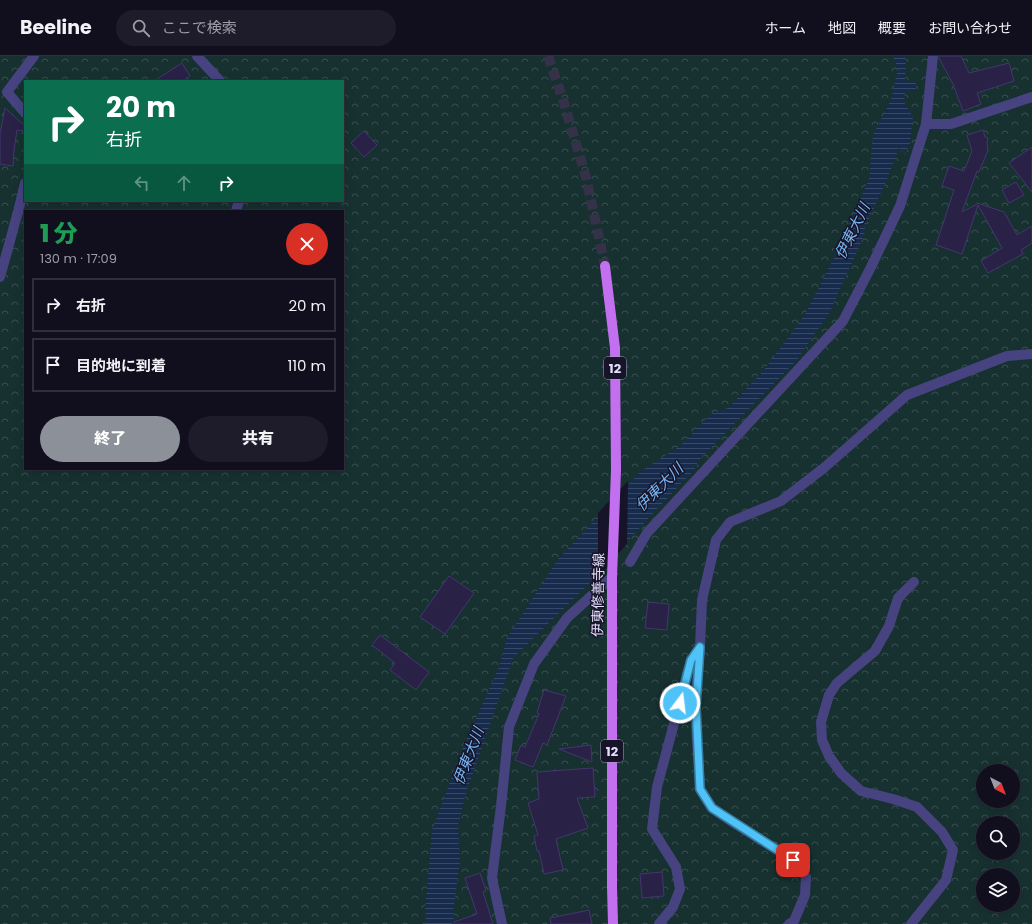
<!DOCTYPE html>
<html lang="ja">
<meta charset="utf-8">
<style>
:root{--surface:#110e1e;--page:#1e1c2b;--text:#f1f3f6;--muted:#9c9ca4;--line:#302e3c;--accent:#8c9099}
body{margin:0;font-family:Poppins,"Noto Sans JP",sans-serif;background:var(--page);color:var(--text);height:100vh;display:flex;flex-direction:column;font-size:15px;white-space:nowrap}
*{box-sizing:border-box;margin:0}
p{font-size:13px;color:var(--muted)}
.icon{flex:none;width:22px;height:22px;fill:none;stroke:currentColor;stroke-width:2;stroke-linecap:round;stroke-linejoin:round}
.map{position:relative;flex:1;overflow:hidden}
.side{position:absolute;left:24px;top:154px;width:320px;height:260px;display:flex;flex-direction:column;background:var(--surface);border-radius:0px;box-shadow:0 2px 10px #0003,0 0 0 1px var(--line)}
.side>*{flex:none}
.guide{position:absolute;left:24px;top:24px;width:320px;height:122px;border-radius:0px;box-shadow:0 2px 10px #0003,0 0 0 1px var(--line);background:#0b6e4f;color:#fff;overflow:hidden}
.needle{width:26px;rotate:138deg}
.controls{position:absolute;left:976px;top:708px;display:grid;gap:8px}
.controls a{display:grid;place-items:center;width:44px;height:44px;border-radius:50%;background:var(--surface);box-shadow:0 2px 10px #0003,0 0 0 1px var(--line);font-size:20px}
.pin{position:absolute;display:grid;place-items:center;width:34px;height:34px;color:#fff;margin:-17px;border-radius:8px;box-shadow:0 2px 6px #0006}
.me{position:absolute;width:44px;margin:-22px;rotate:15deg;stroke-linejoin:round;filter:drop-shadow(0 0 3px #0008)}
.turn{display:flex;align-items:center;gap:14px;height:84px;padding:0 16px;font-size:18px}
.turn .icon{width:52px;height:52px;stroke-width:2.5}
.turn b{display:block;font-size:28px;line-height:34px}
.lanes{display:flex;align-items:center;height:38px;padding:0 16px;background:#0003;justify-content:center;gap:20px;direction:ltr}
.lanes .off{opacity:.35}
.round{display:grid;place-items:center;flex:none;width:42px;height:42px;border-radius:21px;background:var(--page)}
.head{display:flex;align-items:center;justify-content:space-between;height:68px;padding:0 16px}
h1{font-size:24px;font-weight:800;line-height:30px;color:#1e9e55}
.cta{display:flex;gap:8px;margin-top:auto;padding:8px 16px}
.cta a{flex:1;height:46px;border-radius:24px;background:var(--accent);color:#fff;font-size:16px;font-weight:800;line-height:46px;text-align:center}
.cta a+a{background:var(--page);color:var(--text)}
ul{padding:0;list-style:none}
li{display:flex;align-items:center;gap:12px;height:54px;margin:0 8px 6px;padding:0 8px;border:2px solid var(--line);border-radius:0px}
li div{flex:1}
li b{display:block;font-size:15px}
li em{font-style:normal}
header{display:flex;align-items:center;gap:24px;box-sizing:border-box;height:56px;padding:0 20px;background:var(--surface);border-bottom:1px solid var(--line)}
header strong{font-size:19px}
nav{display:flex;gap:22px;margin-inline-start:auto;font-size:14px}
.search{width:280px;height:36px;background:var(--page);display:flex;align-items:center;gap:10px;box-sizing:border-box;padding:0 14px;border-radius:22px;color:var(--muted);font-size:15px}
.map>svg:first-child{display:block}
.forest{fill:url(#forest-crowns);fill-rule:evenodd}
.water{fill:url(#water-rules)}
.pier{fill:#171328}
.building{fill:#2a2147;stroke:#433670}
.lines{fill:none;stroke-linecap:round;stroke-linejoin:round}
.primary-tunnel{stroke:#353148;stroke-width:10;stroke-dasharray:10 5;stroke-linecap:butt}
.street{stroke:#474381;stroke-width:10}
.primary{stroke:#c370f0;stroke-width:10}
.route-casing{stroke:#337fa1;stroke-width:10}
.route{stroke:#4fc3f7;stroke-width:7}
.labels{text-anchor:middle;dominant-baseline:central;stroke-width:3;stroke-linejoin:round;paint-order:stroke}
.shield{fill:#171328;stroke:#a5a0bc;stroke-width:1}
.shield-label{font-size:13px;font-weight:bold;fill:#e2ddfb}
.street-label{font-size:14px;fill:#e2ddfb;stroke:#171328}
.water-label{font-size:15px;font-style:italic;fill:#76b5f0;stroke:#171328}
</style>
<header>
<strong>Beeline</strong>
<div class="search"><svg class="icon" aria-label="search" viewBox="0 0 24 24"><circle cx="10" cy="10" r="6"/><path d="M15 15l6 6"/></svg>ここで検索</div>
<nav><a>ホーム</a><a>地図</a><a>概要</a><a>お問い合わせ</a></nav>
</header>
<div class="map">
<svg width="1032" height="868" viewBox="0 0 1032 868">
<defs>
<pattern id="forest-crowns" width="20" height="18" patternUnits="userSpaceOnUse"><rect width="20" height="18" fill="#173131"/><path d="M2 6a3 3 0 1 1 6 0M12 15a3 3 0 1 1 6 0" fill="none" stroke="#384e50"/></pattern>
<pattern id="water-rules" width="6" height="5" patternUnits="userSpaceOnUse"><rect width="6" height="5" fill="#172b4d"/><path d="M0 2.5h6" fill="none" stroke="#384968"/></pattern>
</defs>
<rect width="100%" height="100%" fill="#171328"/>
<!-- forest -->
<path class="forest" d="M0,0H1032V868H0ZM25,25H343V145H25ZM25,155H343V413H25ZM983,715H1013V745H983ZM983,767H1013V797H983ZM983,819H1013V849H983Z"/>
<!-- water -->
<polygon class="water" points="893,0 905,0 906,10 905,25 916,25 916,34 905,36 904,46 913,61 910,87 905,98 899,92 886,126 865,171 864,180 828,260 816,276 796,305 699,404 694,414 654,456 589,528 513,602 465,740 458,770 460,805 453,855 454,865 452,868 426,868 425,855 432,774 462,694 499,611 507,582 558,503 641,415 680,390 711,358 728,352 764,314 804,260 838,194 869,123 873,79 891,44 898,13"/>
<!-- pier -->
<polygon class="pier" points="628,425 627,488 619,497 611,497 611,506 605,514 598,513 598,457"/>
<!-- building -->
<g class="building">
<polygon points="939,0 961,0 969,17 1009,7 1014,25 977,37 981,48 963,55 953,28 939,2"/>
<polygon points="182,7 190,20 182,25 154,25"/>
<polygon points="5,52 25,70 25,75 17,74 14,94 13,110 0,108 0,78"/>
<polygon points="983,74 985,81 988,82 987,87 988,94 979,116 977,115 962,156 977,148 977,147 1004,156 1017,179 1032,170 1032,187 1021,194 1023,198 988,217 981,205 1002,192 978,149 962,198 936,189 954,134 942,130 949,110 964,115 972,95 967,79"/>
<polygon points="364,75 377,89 364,101 351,87"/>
<polygon points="1032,91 1032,136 1009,107"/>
<polygon points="1016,126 1024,139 1009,147 1002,134"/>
<polygon points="449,520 474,537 445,578 420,561"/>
<polygon points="648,546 669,548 667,574 645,572"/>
<polygon points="380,579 429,616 416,634 390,614 395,607 372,589"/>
<polygon points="544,634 566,640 547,689 543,687 533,711 515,704 521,689 525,691 539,658 537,657"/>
<polygon points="591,689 592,706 559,693"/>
<polygon points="593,712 595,741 577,742 588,772 556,783 563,814 544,818 539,795 537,795 534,780 538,779 528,747 539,743 537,716"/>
<polygon points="662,816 664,840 642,842 640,818"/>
<polygon points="480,817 486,835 483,836 493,868 454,868 454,866 477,858 465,822"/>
<polygon points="589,854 592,868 551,868 550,862"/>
</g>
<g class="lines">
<!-- primary-tunnel -->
<polyline class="primary-tunnel" points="548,0 564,47 586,121 605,210"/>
<!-- street -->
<g class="street">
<polyline points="197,0 220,25"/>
<polyline points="25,57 7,36 34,0"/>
<polyline points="926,68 951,68 1032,41"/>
<polyline points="236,155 239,145"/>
<polyline points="0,221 18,156 25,127"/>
<polyline points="630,506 647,477 843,265 871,211 900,150 926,68 933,0"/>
<polyline points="502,868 492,822 501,750 509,671 534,608 567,562 612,521"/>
<polyline points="659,868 673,851 680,833 676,811 652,773 657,731 691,604 700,591"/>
<polyline points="789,868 794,865 805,839 806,821 793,804 731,765 712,752 700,733 695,651 700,591 702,544 716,484 730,466 781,445 825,411 907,339 1007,300 1032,298"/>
<polyline points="911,868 946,824 953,794 942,776 917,751 893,743 861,735 841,717 829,700 822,684 821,666 829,639 837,627 875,595 889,570 898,542 914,526"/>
</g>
<!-- primary -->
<polyline class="primary" points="605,210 615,292 616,414 612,521 612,831 613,868"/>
</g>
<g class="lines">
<defs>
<polyline id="route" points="680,647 691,604 700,591 696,651 700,733 712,752 793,804"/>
</defs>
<!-- route casing -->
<use href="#route" class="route-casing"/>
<!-- route -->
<use href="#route" class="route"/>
</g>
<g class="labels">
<!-- shield labels -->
<g class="shield">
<rect x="604" y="301" width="22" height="22" rx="3"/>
<rect x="601" y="684" width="22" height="22" rx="3"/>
</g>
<g class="shield-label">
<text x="615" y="312">12</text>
<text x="612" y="695">12</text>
</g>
<!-- street labels -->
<g class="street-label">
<text transform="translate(598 539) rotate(-89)">伊東修善寺線</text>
</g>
<!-- water labels -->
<g class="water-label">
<text transform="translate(852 175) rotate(-64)">伊東大川</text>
<text transform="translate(659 431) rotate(-45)">伊東大川</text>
<text transform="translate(468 700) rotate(-69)">伊東大川</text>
</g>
</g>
</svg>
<div class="controls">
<a><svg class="needle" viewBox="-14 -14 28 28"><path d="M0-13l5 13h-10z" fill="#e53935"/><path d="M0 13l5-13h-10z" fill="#9c9ca4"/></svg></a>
<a><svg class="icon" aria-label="search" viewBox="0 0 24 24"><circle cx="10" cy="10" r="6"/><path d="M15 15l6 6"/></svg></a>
<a><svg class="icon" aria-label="layers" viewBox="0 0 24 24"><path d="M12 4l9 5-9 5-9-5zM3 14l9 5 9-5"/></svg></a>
</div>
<div class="pin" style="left:793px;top:804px;background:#d93025"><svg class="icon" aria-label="arrive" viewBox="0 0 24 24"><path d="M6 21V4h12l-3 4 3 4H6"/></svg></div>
<svg class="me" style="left:680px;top:647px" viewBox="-20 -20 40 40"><circle r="17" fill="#4fc3f7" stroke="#fff" stroke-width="3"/><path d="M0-11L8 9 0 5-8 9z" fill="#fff"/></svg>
<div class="guide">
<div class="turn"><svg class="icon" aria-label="right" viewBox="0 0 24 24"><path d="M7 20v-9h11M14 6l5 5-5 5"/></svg><div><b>20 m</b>右折</div></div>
<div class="lanes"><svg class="icon off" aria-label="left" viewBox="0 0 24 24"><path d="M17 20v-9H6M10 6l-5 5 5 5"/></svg><svg class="icon off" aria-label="ahead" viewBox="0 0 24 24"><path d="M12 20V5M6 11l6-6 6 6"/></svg><svg class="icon" aria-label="right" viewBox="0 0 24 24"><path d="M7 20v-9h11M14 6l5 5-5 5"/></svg></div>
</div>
<section class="side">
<div class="head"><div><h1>1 分</h1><p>130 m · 17:09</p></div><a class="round" style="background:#d93025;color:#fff"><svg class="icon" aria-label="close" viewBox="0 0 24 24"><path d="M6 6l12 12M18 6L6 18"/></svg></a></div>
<ul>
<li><svg class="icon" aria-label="right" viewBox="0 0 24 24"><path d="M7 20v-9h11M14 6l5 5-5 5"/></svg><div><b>右折</b></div><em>20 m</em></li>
<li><svg class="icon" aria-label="arrive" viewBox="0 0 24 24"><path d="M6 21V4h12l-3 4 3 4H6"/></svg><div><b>目的地に到着</b></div><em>110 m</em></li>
</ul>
<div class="cta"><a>終了</a><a>共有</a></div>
</section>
</div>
